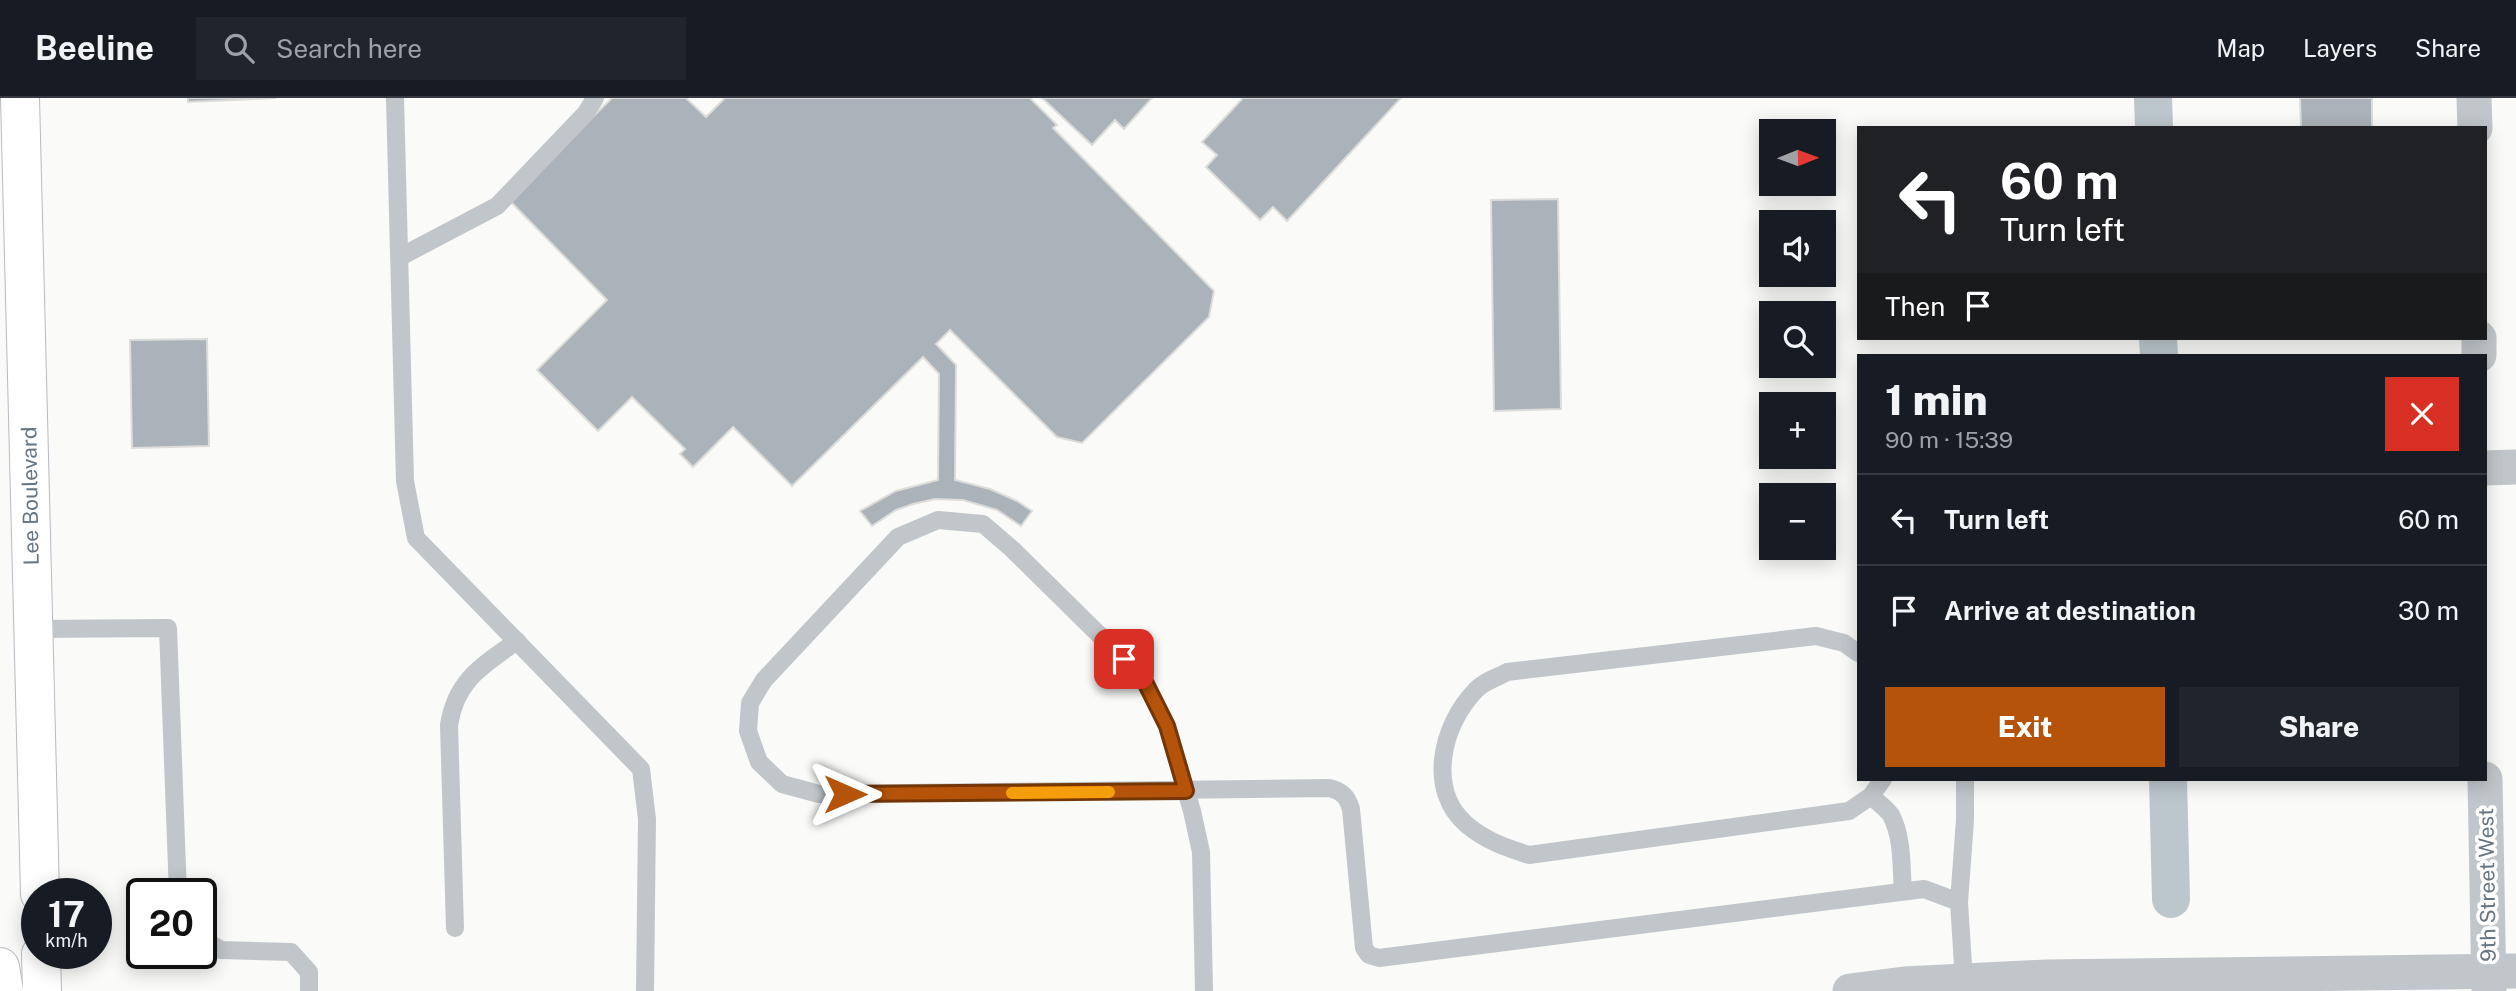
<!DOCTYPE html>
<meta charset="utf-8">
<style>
:root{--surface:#171b24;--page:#20242c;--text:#f1f3f6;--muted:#9ea1a6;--line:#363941;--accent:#b45309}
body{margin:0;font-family:"Public Sans",sans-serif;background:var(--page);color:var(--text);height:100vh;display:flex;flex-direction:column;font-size:26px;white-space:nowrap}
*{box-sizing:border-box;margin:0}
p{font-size:23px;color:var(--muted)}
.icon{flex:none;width:38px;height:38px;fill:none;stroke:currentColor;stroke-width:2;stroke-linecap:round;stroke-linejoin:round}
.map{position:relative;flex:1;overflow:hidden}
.panel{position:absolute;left:1857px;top:256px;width:630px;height:427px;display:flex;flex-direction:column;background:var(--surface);border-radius:0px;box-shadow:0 4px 18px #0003}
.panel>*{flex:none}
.guide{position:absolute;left:1857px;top:28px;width:630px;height:214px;border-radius:0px;box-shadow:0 4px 18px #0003;background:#202124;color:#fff;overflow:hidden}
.needle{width:46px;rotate:89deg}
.tools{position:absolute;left:1759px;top:21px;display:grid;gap:14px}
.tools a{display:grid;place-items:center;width:77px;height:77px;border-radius:0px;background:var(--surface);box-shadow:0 4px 18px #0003;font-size:35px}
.speed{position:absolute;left:21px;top:780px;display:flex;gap:14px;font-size:35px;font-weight:700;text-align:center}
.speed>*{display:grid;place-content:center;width:91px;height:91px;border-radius:50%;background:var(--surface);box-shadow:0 4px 18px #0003;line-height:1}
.speed small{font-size:18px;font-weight:400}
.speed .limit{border:4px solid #111;border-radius:10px;background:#fff;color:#111}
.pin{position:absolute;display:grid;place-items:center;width:60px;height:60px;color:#fff;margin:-30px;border-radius:14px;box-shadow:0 4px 10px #0006}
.me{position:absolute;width:77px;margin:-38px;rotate:90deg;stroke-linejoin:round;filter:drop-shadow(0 0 5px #0008)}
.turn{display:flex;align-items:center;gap:24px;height:147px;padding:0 28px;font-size:32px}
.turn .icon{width:91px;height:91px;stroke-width:2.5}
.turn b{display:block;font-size:49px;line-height:60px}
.then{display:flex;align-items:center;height:66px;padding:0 28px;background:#0003;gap:14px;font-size:26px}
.round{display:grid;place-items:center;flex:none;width:74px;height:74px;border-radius:0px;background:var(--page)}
.headline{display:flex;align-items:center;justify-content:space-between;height:119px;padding:0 28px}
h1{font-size:42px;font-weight:800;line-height:52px}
.cta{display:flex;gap:14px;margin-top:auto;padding:14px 28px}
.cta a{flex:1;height:80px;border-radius:0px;background:var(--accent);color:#fff;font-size:28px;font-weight:800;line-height:80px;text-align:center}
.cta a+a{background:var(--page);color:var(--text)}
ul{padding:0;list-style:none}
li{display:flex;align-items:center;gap:21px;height:91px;padding:0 28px;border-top:2px solid var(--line)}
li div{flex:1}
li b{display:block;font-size:26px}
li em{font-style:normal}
header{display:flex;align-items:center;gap:42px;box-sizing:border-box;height:98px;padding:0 35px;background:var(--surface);border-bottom:2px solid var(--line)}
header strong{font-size:33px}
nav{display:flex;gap:38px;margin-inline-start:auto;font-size:24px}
.search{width:490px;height:63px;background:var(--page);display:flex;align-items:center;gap:18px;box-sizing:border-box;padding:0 24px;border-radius:0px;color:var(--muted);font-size:26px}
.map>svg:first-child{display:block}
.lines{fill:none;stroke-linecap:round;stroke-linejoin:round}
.canal{stroke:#bcc7cc;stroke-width:38}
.building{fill:#aab3b9;stroke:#dcdcda;stroke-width:2}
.secondary-casing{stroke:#b6bbc0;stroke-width:40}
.service{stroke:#c1c6ca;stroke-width:18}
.minor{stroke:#c1c6ca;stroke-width:35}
.secondary{stroke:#fff;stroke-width:38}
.route-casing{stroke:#753606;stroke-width:18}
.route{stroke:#b45309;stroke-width:12}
.slow{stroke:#f59e0b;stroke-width:12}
.labels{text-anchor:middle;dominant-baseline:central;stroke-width:7;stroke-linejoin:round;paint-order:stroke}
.street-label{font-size:21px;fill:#657582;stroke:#fff}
</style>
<header>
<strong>Beeline</strong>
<div class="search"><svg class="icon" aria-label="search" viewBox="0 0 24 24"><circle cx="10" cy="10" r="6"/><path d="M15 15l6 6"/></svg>Search here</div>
<nav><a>Map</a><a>Layers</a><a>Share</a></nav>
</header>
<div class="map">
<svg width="2516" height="893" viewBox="0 0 2516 893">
<rect width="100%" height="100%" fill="#fafaf8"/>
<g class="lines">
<!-- canal -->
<g class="canal">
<polyline points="2153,0 2154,30"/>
<polyline points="2158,240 2159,257"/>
<polyline points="2168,681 2171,801"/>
</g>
</g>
<!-- building -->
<g class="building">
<polygon points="188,0 276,0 188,4"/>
<polygon points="612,0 686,0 706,19 725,0 1030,0 1057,27 1053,30 1214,193 1209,219 1082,345 1057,339 950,232 936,246 956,267 955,382 990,391 1017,403 1032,413 1021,428 997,412 963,402 935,401 913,406 896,412 872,428 860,413 896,393 938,382 939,276 923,259 792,388 733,329 693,369 680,356 685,351 632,299 598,333 537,272 607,202 509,102"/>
<polygon points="1042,0 1152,0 1124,31 1115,22 1092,47"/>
<polygon points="1243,0 1401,0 1287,123 1273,109 1260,122 1206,69 1217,57 1202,44"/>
<polygon points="2300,0 2372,0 2372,30 2301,30"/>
<polygon points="1558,101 1561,311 1494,313 1491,102"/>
<polygon points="207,241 209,348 132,350 130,242"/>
</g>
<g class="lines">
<defs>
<g id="secondary">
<polyline points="20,0 40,796"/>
<polyline points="41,856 42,893"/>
<polyline points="0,869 4,893"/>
</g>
</defs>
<!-- secondary casing -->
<use href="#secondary" class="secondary-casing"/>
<!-- service -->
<g class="service">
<polyline points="395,0 405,383 416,440 641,671 647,721 645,893"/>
<polyline points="400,159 497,108 586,15 595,0"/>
<polyline points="33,531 168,530 178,796"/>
<path d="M1858,555L1844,545L1816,538L1507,574C1497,580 1482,584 1475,593C1442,627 1426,692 1467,727C1486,743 1507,750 1529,757L1849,713L1871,698L1883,681"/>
<path d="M1871,698C1877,704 1886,710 1891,717C1903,740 1901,768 1903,793"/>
<polyline points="1959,804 1965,722 1965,681"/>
<path d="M455,830L449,627C456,582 482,568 517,543"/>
<polyline points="201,840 221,852 291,854 309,874 309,893"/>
<path d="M1204,893L1201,754L1192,713L1167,628L1143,580L1012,451L983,426L938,422L898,439L764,582L750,605L748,633L759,664L782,686L819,696L1329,690C1342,693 1347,698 1351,711L1364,850L1369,857L1379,860L1924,791L1959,804L1964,883"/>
</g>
<!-- minor -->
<g class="minor">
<polyline points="2474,0 2475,30"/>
<polyline points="2479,240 2479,257"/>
<polyline points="2485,370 2516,369"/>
<polyline points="2485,681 2489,893"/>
<polyline points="1850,893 1904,886 2046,879 2516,873"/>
</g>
<!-- secondary -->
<use href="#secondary" class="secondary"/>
</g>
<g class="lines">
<defs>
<polyline id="route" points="845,696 1186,693 1167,628 1143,580 1124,561"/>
</defs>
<!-- route casing -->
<use href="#route" class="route-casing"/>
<!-- route -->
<use href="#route" class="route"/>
<!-- slow -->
<polyline class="slow" points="1012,695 1109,694"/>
</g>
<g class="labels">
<!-- street labels -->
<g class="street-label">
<text transform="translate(30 398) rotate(-91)">Lee Boulevard</text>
<text transform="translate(2487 787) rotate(-91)">9th Street West</text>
</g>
</g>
</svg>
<div class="tools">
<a><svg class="needle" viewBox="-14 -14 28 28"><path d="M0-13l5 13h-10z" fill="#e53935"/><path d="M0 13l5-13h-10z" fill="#9ea1a6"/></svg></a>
<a><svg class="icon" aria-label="sound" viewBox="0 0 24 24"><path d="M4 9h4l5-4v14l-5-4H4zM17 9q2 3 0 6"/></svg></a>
<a><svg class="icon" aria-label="search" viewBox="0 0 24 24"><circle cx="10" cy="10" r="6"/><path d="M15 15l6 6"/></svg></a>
<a>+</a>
<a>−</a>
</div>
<div class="speed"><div>17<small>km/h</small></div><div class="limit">20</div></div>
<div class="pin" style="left:1124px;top:561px;background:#d93025"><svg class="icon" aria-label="arrive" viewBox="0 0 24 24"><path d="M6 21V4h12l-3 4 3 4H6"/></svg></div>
<svg class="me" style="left:845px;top:696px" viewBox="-20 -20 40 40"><path d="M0-17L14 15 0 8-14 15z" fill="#b45309" stroke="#fff" stroke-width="4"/></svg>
<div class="guide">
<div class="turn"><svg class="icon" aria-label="left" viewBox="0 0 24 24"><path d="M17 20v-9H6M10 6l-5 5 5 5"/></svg><div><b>60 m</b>Turn left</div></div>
<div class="then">Then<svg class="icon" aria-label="arrive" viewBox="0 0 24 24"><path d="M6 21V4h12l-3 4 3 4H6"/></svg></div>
</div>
<section class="panel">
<div class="headline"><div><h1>1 min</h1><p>90 m · 15:39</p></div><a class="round" style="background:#d93025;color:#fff"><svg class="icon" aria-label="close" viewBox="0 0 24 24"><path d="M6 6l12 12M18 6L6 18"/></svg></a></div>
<ul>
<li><svg class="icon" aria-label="left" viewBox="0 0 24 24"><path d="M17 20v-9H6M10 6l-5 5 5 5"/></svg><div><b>Turn left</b></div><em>60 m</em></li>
<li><svg class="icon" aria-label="arrive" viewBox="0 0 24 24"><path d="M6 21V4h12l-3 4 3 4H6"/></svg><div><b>Arrive at destination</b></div><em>30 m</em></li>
</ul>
<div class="cta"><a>Exit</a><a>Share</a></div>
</section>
</div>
